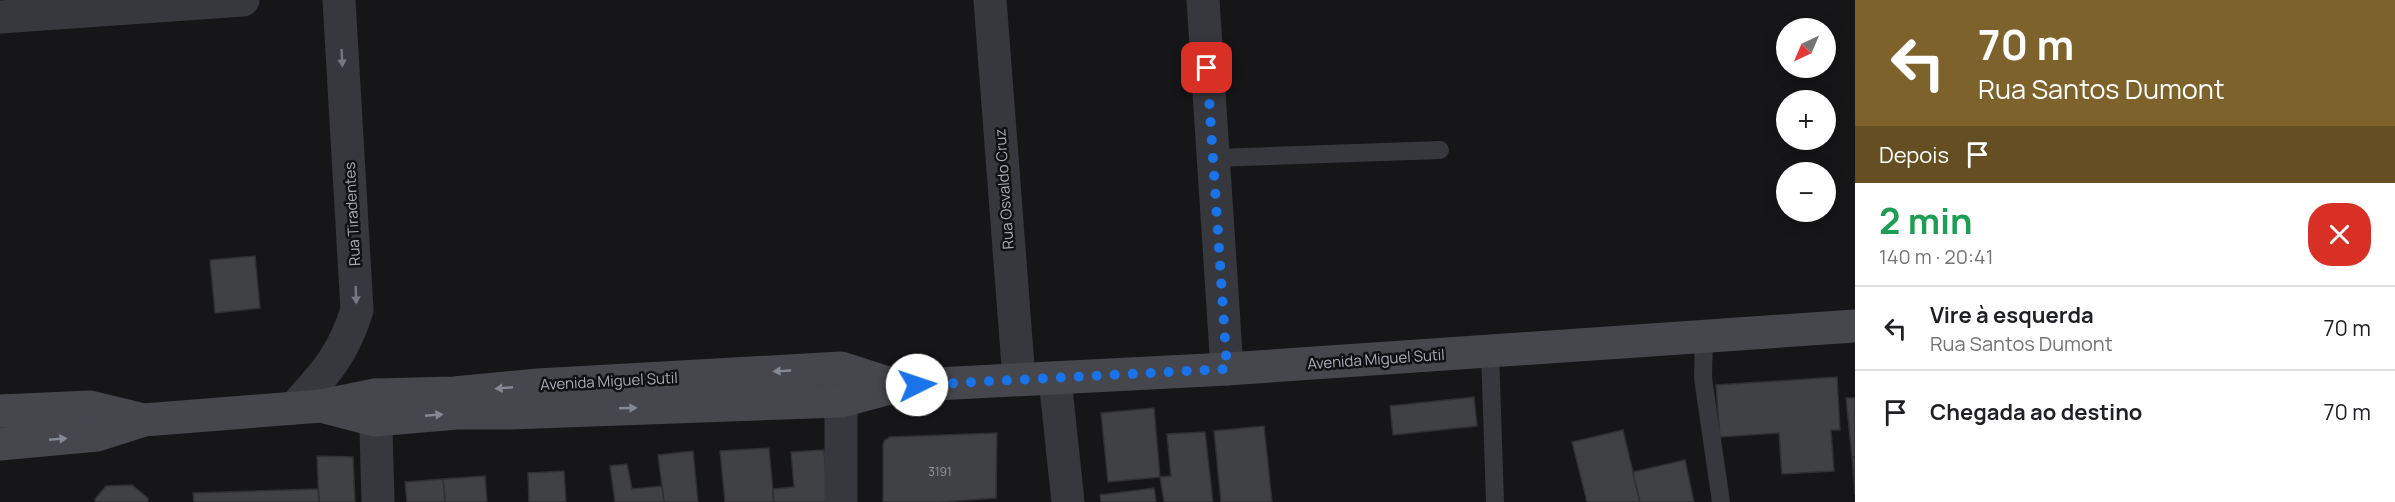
<!DOCTYPE html>
<html lang="pt">
<meta charset="utf-8">
<style>
:root{--surface:#fff;--page:#f6f6f6;--text:#202124;--muted:#757577;--line:#e0e0e0}
body{margin:0;font-family:Manrope,sans-serif;background:var(--page);color:var(--text);height:100vh;display:flex;flex-direction:column;font-size:22px;white-space:nowrap}
*{box-sizing:border-box;margin:0}
p{font-size:20px;color:var(--muted)}
.icon{flex:none;width:33px;height:33px;fill:none;stroke:currentColor;stroke-width:2;stroke-linecap:round;stroke-linejoin:round}
.map{position:relative;flex:1;overflow:hidden}
.sheet{display:flex;flex-direction:column;background:var(--surface);width:540px}
.sheet>*{flex:none}
.guide{background:#7e622b;color:#fff;overflow:hidden}
.needle{width:39px;rotate:224deg}
.controls{position:absolute;left:1776px;top:18px;display:grid;gap:12px}
.controls a{display:grid;place-items:center;width:60px;height:60px;border-radius:50%;background:var(--surface);box-shadow:0 3px 15px #0003;font-size:30px}
.pin{position:absolute;display:grid;place-items:center;width:51px;height:51px;color:#fff;margin:-26px;border-radius:12px;box-shadow:0 3px 9px #0006}
.me{position:absolute;width:66px;margin:-33px;rotate:86deg;stroke-linejoin:round;filter:drop-shadow(0 0 4px #0008)}
.turn{display:flex;align-items:center;gap:21px;height:126px;padding:0 24px;font-size:27px}
.turn .icon{width:78px;height:78px;stroke-width:2.5}
.turn b{display:block;font-size:42px;line-height:51px}
.then{display:flex;align-items:center;height:57px;padding:0 24px;background:#0003;gap:12px;font-size:22px}
.round{display:grid;place-items:center;flex:none;width:63px;height:63px;border-radius:24px;background:var(--page)}
.headline{display:flex;align-items:center;justify-content:space-between;height:102px;padding:0 24px}
h1{font-size:36px;font-weight:700;line-height:45px;color:#1e9e55}
ul{padding:0;list-style:none}
li{display:flex;align-items:center;gap:18px;height:84px;padding:0 24px;border-top:2px solid var(--line)}
li div{flex:1}
li b{display:block;font-size:22px}
li em{font-style:normal}
main{display:flex;flex:1;min-height:0}
.map>svg:first-child{display:block}
.building{fill:#404145;stroke:#303034;stroke-width:1.5}
.lines{fill:none;stroke-linecap:round;stroke-linejoin:round}
.service{stroke:#37383d;stroke-width:18}
.minor{stroke:#37383d;stroke-width:33}
.tertiary{stroke:#37383d;stroke-width:33}
.secondary{stroke:#45474d;stroke-width:33}
.oneway{fill:#757881}
.oneway2{fill:#858993}
.route{stroke:#1a73e8;stroke-width:10;stroke-dasharray:0 18}
.labels{text-anchor:middle;dominant-baseline:central;stroke-width:5;stroke-linejoin:round;paint-order:stroke}
.number-label{font-size:12px;fill:#8e929b}
.street-label{font-size:15px;fill:#a8adb8;stroke:#111113}
</style>
<main>
<div class="map">
<svg width="1855" height="502" viewBox="0 0 1855 502">
<rect width="100%" height="100%" fill="#161618"/>
<!-- building -->
<g class="building">
<polygon points="255,256 260,308 215,313 210,260"/>
<polygon points="1837,377 1840,430 1831,430 1834,471 1782,474 1779,433 1720,437 1716,385"/>
<polygon points="1474,397 1477,426 1393,435 1390,406"/>
<polygon points="1846,398 1855,398 1855,457 1852,457"/>
<polygon points="1154,408 1160,477 1108,482 1101,413"/>
<polygon points="1264,426 1272,502 1221,502 1214,431"/>
<polygon points="1623,430 1640,502 1587,502 1572,442"/>
<polygon points="1205,432 1213,502 1164,502 1160,477 1171,476 1167,434"/>
<polygon points="997,433 996,498 942,502 883,502 883,445 885,440 890,437"/>
<polygon points="769,448 774,502 725,502 720,451"/>
<polygon points="824,450 828,502 774,502 773,489 794,487 791,452"/>
<polygon points="693,451 698,502 664,502 658,455"/>
<polygon points="317,456 353,457 355,502 319,502"/>
<polygon points="1852,457 1855,457 1855,495"/>
<polygon points="1685,460 1694,502 1640,502 1633,472"/>
<polygon points="627,464 632,489 662,486 664,502 615,502 610,466"/>
<polygon points="564,471 566,502 529,502 528,473"/>
<polygon points="485,476 487,502 445,502 443,479"/>
<polygon points="443,479 445,502 407,502 405,482"/>
<polygon points="132,485 148,498 148,502 95,502 95,499 106,486"/>
<polygon points="1154,488 1156,502 1101,502 1100,495"/>
<polygon points="318,489 319,502 194,502 193,493"/>
</g>
<g class="lines">
<!-- service -->
<g class="service">
<polyline points="1213,158 1440,150"/>
<polyline points="1704,336 1703,378 1721,502"/>
<polyline points="1490,351 1495,502"/>
</g>
<!-- minor -->
<g class="minor">
<polyline points="990,0 1019,379"/>
<polyline points="1203,0 1227,369"/>
<polyline points="841,372 841,502"/>
<polyline points="1055,379 1068,502"/>
</g>
<!-- tertiary -->
<g class="tertiary">
<polyline points="0,17 243,0"/>
<polyline points="375,395 378,502"/>
<path d="M294,408C325,374 343,355 357,310L339,0"/>
</g>
<!-- secondary -->
<g class="secondary">
<polyline points="321,406 375,420 457,413 510,413 841,401 897,386 1227,369 1855,326"/>
<polyline points="0,411 90,407 144,420"/>
<polyline points="0,444 97,435 144,420 321,406 375,395 454,393 538,385 841,368 897,386"/>
</g>
</g>
<!-- one-way arrows -->
<defs><path id="oneway-solid" d="M-6-.8H1V-3.2L6.5 0L1 3.2V.8H-6Z" transform="scale(1.5)"/></defs>
<g class="oneway">
<use href="#oneway-solid" transform="translate(342 58) rotate(87)"/>
<use href="#oneway-solid" transform="translate(356 295) rotate(88)"/>
</g>
<g class="oneway2">
<use href="#oneway-solid" transform="translate(782 371) rotate(177)"/>
<use href="#oneway-solid" transform="translate(504 388) rotate(175)"/>
<use href="#oneway-solid" transform="translate(628 408) rotate(-2)"/>
<use href="#oneway-solid" transform="translate(434 415) rotate(-5)"/>
<use href="#oneway-solid" transform="translate(58 439) rotate(-5)"/>
</g>
<g class="lines">
<!-- route -->
<polyline class="route" points="917,385 1227,369 1207,68"/>
</g>
<g class="labels">
<!-- number labels -->
<g class="number-label">
<text x="940" y="471">3191</text>
</g>
<!-- street labels -->
<g class="street-label">
<text transform="translate(1004 189) rotate(-94)">Rua Osvaldo Cruz</text>
<text transform="translate(352 214) rotate(-93)">Rua Tiradentes</text>
<text transform="translate(1376 359) rotate(-4)">Avenida Miguel Sutil</text>
<text transform="translate(609 381) rotate(-3)">Avenida Miguel Sutil</text>
</g>
</g>
</svg>
<div class="controls">
<a><svg class="needle" viewBox="-14 -14 28 28"><path d="M0-13l5 13h-10z" fill="#e53935"/><path d="M0 13l5-13h-10z" fill="#757577"/></svg></a>
<a>+</a>
<a>−</a>
</div>
<div class="pin" style="left:1207px;top:68px;background:#d93025"><svg class="icon" aria-label="arrive" viewBox="0 0 24 24"><path d="M6 21V4h12l-3 4 3 4H6"/></svg></div>
<svg class="me" style="left:917px;top:385px" viewBox="-20 -20 40 40"><circle r="19" fill="#fff"/><path d="M0-13L10 11 0 6-10 11z" fill="#1a73e8"/></svg>
</div>
<section class="sheet">
<div class="guide">
<div class="turn"><svg class="icon" aria-label="left" viewBox="0 0 24 24"><path d="M17 20v-9H6M10 6l-5 5 5 5"/></svg><div><b>70 m</b>Rua Santos Dumont</div></div>
<div class="then">Depois<svg class="icon" aria-label="arrive" viewBox="0 0 24 24"><path d="M6 21V4h12l-3 4 3 4H6"/></svg></div>
</div>
<div class="headline"><div><h1>2 min</h1><p>140 m · 20:41</p></div><a class="round" style="background:#d93025;color:#fff"><svg class="icon" aria-label="close" viewBox="0 0 24 24"><path d="M6 6l12 12M18 6L6 18"/></svg></a></div>
<ul>
<li><svg class="icon" aria-label="left" viewBox="0 0 24 24"><path d="M17 20v-9H6M10 6l-5 5 5 5"/></svg><div><b>Vire à esquerda</b><p>Rua Santos Dumont</p></div><em>70 m</em></li>
<li><svg class="icon" aria-label="arrive" viewBox="0 0 24 24"><path d="M6 21V4h12l-3 4 3 4H6"/></svg><div><b>Chegada ao destino</b></div><em>70 m</em></li>
</ul>
</section>
</main>
